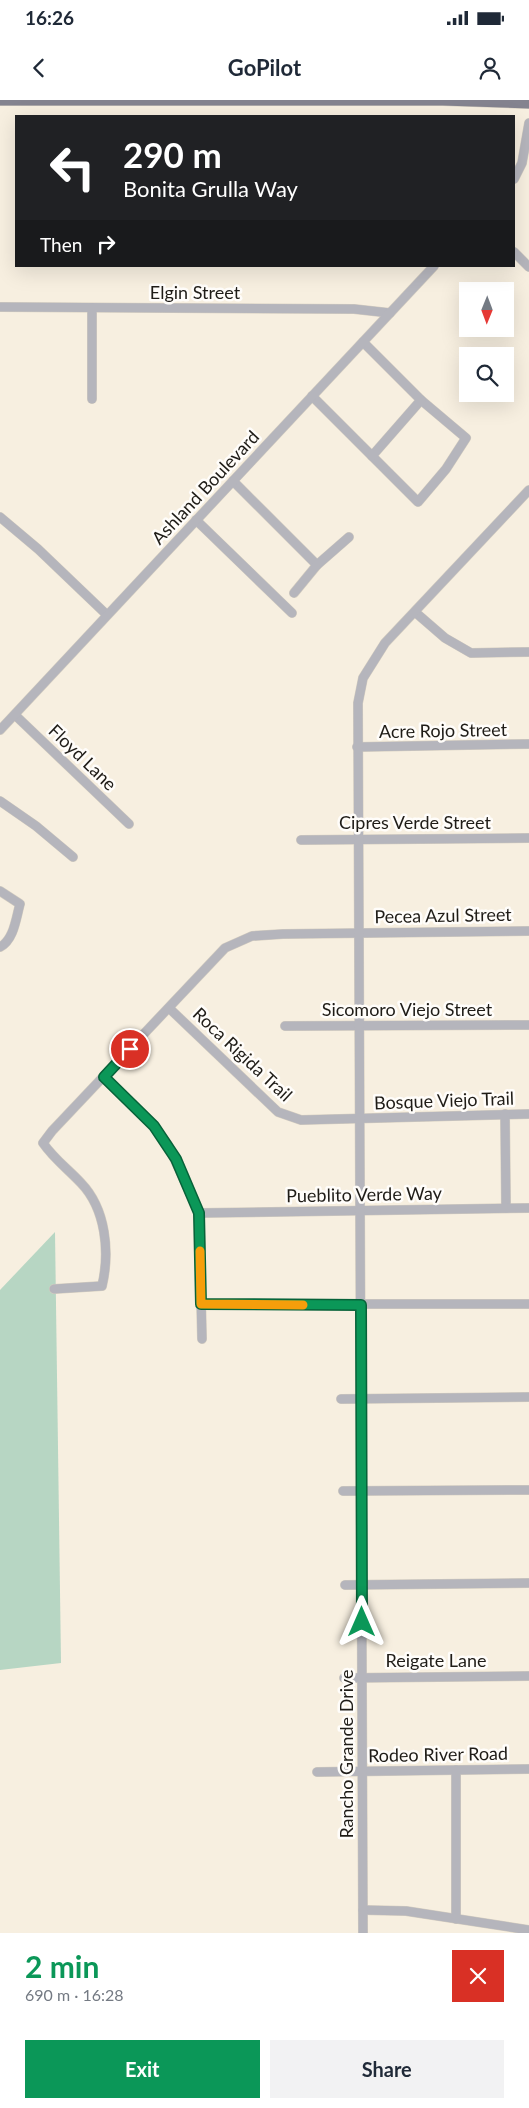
<!DOCTYPE html>
<meta charset="utf-8">
<style>
:root{--surface:#fff;--page:#f2f2f3;--text:#1f2937;--muted:#747a83;--accent:#0b9758}
body{margin:0;font-family:Lato,sans-serif;background:var(--page);color:var(--text);height:100vh;display:flex;flex-direction:column;font-size:19px;white-space:nowrap}
*{box-sizing:border-box;margin:0}
p{font-size:16px;color:var(--muted)}
.icon{flex:none;width:28px;height:28px;fill:none;stroke:currentColor;stroke-width:2;stroke-linecap:round;stroke-linejoin:round}
.map{position:relative;height:1833px;overflow:hidden}
.drawer{display:flex;flex-direction:column;background:var(--surface);flex:1}
.drawer>*{flex:none}
.guide{position:absolute;left:15px;top:15px;width:500px;height:152px;border-radius:0px;box-shadow:0 5px 20px #0002;background:#202124;color:#fff;overflow:hidden}
.needle{width:32px;rotate:181deg}
.fabs{position:absolute;left:459px;top:182px;display:grid;gap:10px}
.fabs a{display:grid;place-items:center;width:55px;height:55px;border-radius:0px;background:var(--surface);box-shadow:0 5px 20px #0002;font-size:25px}
.pin{position:absolute;display:grid;place-items:center;width:42px;height:42px;color:#fff;margin:-21px;border:2px solid #fff;border-radius:50%;box-shadow:0 1px 5px #0007}
.me{position:absolute;width:55px;margin:-28px;rotate:0deg;stroke-linejoin:round;filter:drop-shadow(0 0 4px #0008)}
.turn{display:flex;align-items:center;gap:18px;height:105px;padding:0 25px;font-size:22px}
.turn .icon{width:65px;height:65px;stroke-width:2.5}
.turn b{display:block;font-size:35px;line-height:42px}
.then{display:flex;align-items:center;height:48px;padding:0 25px;background:#0003;gap:10px;font-size:19px}
.round{display:grid;place-items:center;flex:none;width:52px;height:52px;border-radius:0px;background:var(--page)}
.head{display:flex;align-items:center;justify-content:space-between;height:85px;padding:0 25px}
h1{font-size:30px;font-weight:700;line-height:38px;color:var(--accent)}
.button{display:flex;gap:10px;margin-top:auto;padding:10px 25px}
.button a{flex:1;height:58px;border-radius:0px;background:var(--accent);color:#fff;font-size:20px;font-weight:700;line-height:58px;text-align:center}
.button a+a{background:var(--page);color:var(--text)}
.status{display:flex;justify-content:space-between;align-items:center;height:35px;padding:0 25px;background:var(--surface);direction:ltr}
.status svg{height:14px;fill:currentColor}
header{display:flex;justify-content:space-between;align-items:center;height:65px;padding:0 25px;background:var(--surface);font-size:22px;font-weight:700}
.map>svg:first-child{display:block}
.green{fill:#b7d6c3}
.lines{fill:none;stroke-linecap:round;stroke-linejoin:round}
.minor-casing{stroke:#d4cdc0;stroke-width:10}
.major-casing{stroke:#d4cdc0;stroke-width:12}
.minor{stroke:#b5b5bc;stroke-width:9}
.major{stroke:#84838f;stroke-width:11}
.route-casing{stroke:#076239;stroke-width:12}
.route{stroke:#0b9758;stroke-width:9}
.slow{stroke:#f59e0b;stroke-width:9}
.labels{text-anchor:middle;dominant-baseline:central;stroke-width:5;stroke-linejoin:round;paint-order:stroke}
.street-label{font-size:18px;fill:#1f1c17;stroke:#fffdfa}
</style>
<div class="status"><b>16:26</b><svg viewBox="0 0 49 12"><path d="M0 12V9h3v3zM5 12V6h3v6zM10 12V3h3v9zM15 12V0h3v12zM26 1h20v11H26zM47 4h2v5h-2z"/></svg></div>
<header><svg class="icon" aria-label="back" viewBox="0 0 24 24"><path d="M15 5l-7 7 7 7"/></svg>GoPilot<svg class="icon" aria-label="person" viewBox="0 0 24 24"><circle cx="12" cy="8" r="4"/><path d="M4 21q1-7 8-7t8 7"/></svg></header>
<div class="map">
<svg width="529" height="1833" viewBox="0 0 529 1833">
<rect width="100%" height="100%" fill="#f7efe0"/>
<!-- green -->
<polygon class="green" points="55,1132 61,1563 0,1570 0,1190"/>
<g class="lines">
<defs>
<g id="minor">
<polyline points="514,79 522,63 529,23"/>
<polyline points="514,152 529,167"/>
<polyline points="0,207 354,209 390,213"/>
<polyline points="92,208 92,299"/>
<polyline points="312,296 418,402 446,369 466,338 421,300 363,242"/>
<polyline points="372,356 421,300"/>
<polyline points="233,381 317,465"/>
<polyline points="0,417 38,449 107,515"/>
<polyline points="196,420 292,513"/>
<polyline points="294,493 317,465 349,437"/>
<polyline points="415,512 445,538 471,553 529,552"/>
<polyline points="15,615 129,724"/>
<polyline points="0,630 434,166"/>
<polyline points="357,647 529,644"/>
<polyline points="0,701 36,726 73,757"/>
<polyline points="301,740 529,738"/>
<path d="M0,791L20,804C16,818 14,840 0,847"/>
<polyline points="169,908 278,1012 301,1020 529,1014"/>
<polyline points="285,926 529,925"/>
<polyline points="104,977 154,1026 168,1045 199,1113 202,1239"/>
<polyline points="505,1014 506,1108"/>
<polyline points="199,1113 529,1108"/>
<path d="M54,1189L102,1186C110,1152 106,1109 81,1083C68,1069 54,1059 43,1043L52,1031L225,848L252,836L283,834L529,831"/>
<polyline points="201,1204 529,1204"/>
<polyline points="341,1299 529,1297"/>
<polyline points="343,1391 529,1390"/>
<polyline points="345,1485 529,1483"/>
<polyline points="344,1578 529,1576"/>
<polyline points="317,1672 529,1669"/>
<polyline points="363,1810 406,1811 529,1830"/>
<polyline points="456,1819 456,1670"/>
<polyline points="363,1833 358,603 363,578 385,543 529,390"/>
</g>
<polyline id="major" points="0,0 443,0 529,3"/>
</defs>
<!-- minor casing -->
<use href="#minor" class="minor-casing"/>
<!-- major casing -->
<use href="#major" class="major-casing"/>
<!-- minor -->
<use href="#minor" class="minor"/>
<!-- major -->
<use href="#major" class="major"/>
</g>
<g class="lines">
<defs>
<polyline id="route" points="130,949 104,977 154,1026 176,1059 199,1113 201,1204 361,1205 362,1522"/>
</defs>
<!-- route casing -->
<use href="#route" class="route-casing"/>
<!-- route -->
<use href="#route" class="route"/>
<!-- slow -->
<polyline class="slow" points="200,1151 201,1204 303,1205"/>
</g>
<g class="labels">
<!-- street labels -->
<g class="street-label">
<text x="195" y="192">Elgin Street</text>
<text transform="translate(205 387) rotate(-47)">Ashland Boulevard</text>
<text transform="translate(443 630) rotate(-1)">Acre Rojo Street</text>
<text transform="translate(83 657) rotate(44)">Floyd Lane</text>
<text x="415" y="722">Cipres Verde Street</text>
<text transform="translate(443 815) rotate(-1)">Pecea Azul Street</text>
<text x="407" y="909">Sicomoro Viejo Street</text>
<text transform="translate(243 954) rotate(43)">Roca Rigida Trail</text>
<text transform="translate(444 1000) rotate(-2)">Bosque Viejo Trail</text>
<text transform="translate(364 1094) rotate(-1)">Pueblito Verde Way</text>
<text x="436" y="1560">Reigate Lane</text>
<text transform="translate(346 1654) rotate(-90)">Rancho Grande Drive</text>
<text transform="translate(438 1654) rotate(-1)">Rodeo River Road</text>
</g>
</g>
</svg>
<div class="fabs">
<a><svg class="needle" viewBox="-14 -14 28 28"><path d="M0-13l5 13h-10z" fill="#e53935"/><path d="M0 13l5-13h-10z" fill="#747a83"/></svg></a>
<a><svg class="icon" aria-label="search" viewBox="0 0 24 24"><circle cx="10" cy="10" r="6"/><path d="M15 15l6 6"/></svg></a>
</div>
<div class="pin" style="left:130px;top:949px;background:#d93025"><svg class="icon" aria-label="arrive" viewBox="0 0 24 24"><path d="M6 21V4h12l-3 4 3 4H6"/></svg></div>
<svg class="me" style="left:362px;top:1522px" viewBox="-20 -20 40 40"><path d="M0-17L14 15 0 8-14 15z" fill="#0b9758" stroke="#fff" stroke-width="4"/></svg>
<div class="guide">
<div class="turn"><svg class="icon" aria-label="left" viewBox="0 0 24 24"><path d="M17 20v-9H6M10 6l-5 5 5 5"/></svg><div><b>290 m</b>Bonita Grulla Way</div></div>
<div class="then">Then<svg class="icon" aria-label="right" viewBox="0 0 24 24"><path d="M7 20v-9h11M14 6l5 5-5 5"/></svg></div>
</div>
</div>
<section class="drawer">
<div class="head"><div><h1>2 min</h1><p>690 m · 16:28</p></div><a class="round" style="background:#d93025;color:#fff"><svg class="icon" aria-label="close" viewBox="0 0 24 24"><path d="M6 6l12 12M18 6L6 18"/></svg></a></div>
<div class="button"><a>Exit</a><a>Share</a></div>
</section>
